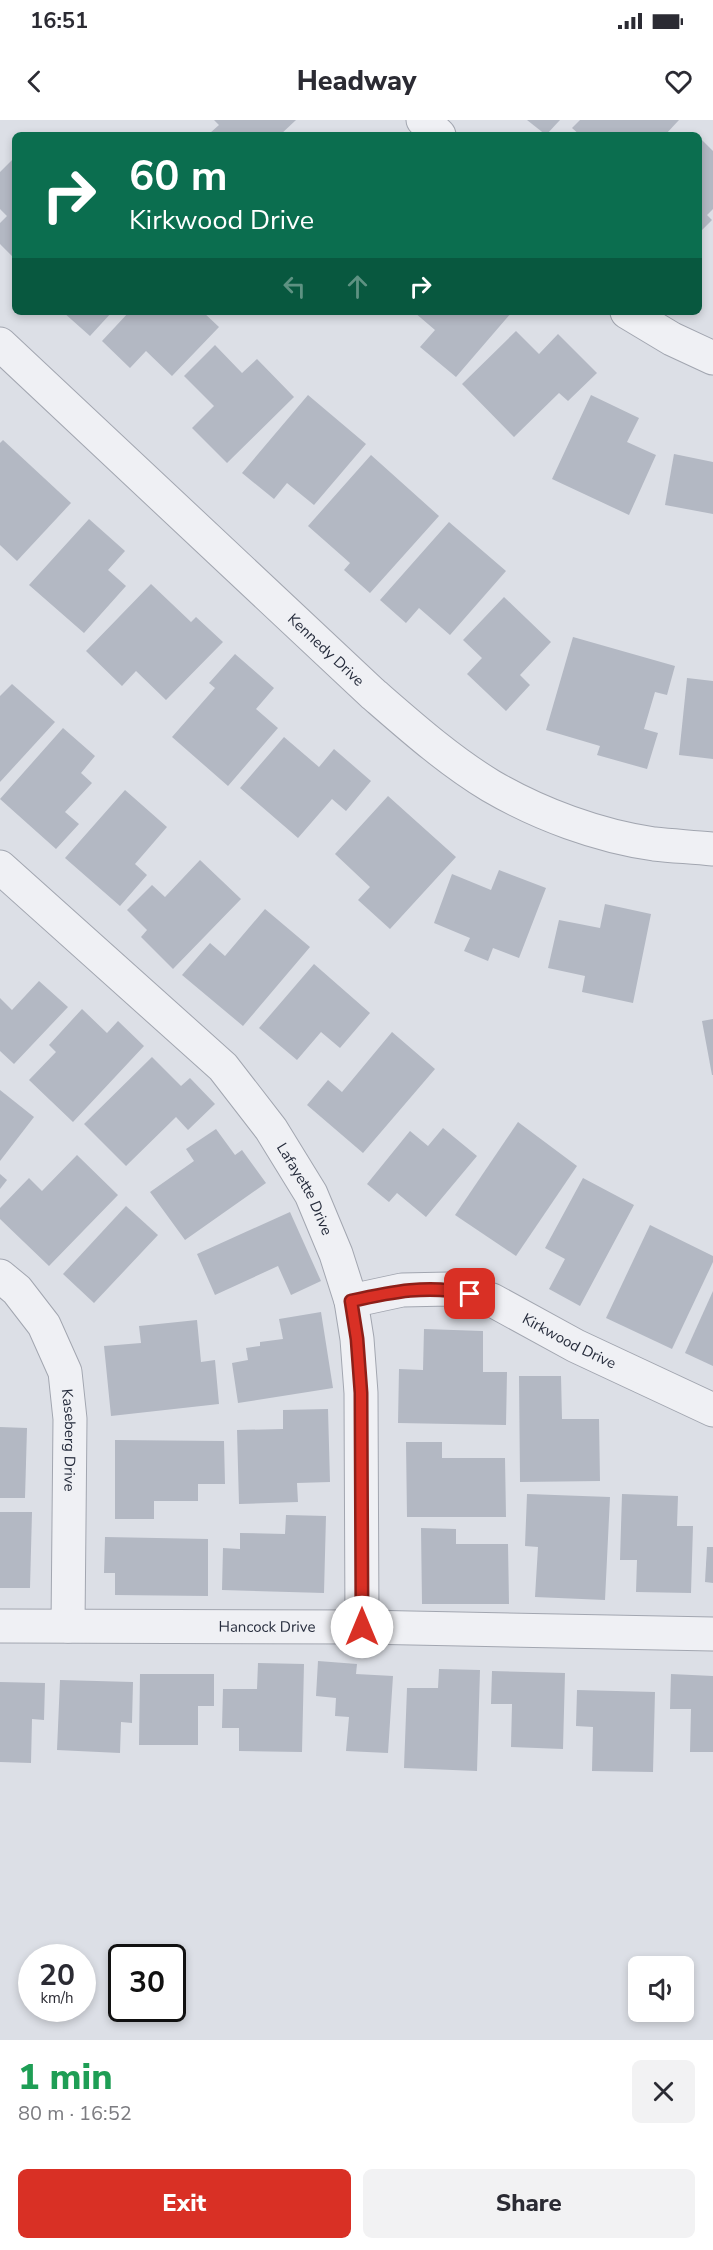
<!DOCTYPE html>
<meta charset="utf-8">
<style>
:root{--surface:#fff;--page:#f2f2f3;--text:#2b2b33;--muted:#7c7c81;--accent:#d93025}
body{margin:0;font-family:"Nunito Sans",sans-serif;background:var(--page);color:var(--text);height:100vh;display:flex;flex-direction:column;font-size:22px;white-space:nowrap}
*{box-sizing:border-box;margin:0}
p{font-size:20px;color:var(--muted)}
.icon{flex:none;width:33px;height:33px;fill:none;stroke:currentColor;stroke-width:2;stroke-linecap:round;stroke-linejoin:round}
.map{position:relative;height:1920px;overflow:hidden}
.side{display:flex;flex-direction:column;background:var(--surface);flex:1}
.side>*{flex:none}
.banner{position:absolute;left:12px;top:12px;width:690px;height:183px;border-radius:9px;box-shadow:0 3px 9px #0003;background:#0b6e4f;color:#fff;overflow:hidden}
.buttons{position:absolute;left:628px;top:1836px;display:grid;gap:12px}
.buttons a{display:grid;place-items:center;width:66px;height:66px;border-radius:9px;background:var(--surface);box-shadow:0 3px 9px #0003;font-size:30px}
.speed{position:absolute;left:18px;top:1824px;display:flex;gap:12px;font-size:30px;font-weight:700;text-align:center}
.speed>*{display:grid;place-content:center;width:78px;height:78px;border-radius:50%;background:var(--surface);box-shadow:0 3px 9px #0003;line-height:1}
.speed small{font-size:15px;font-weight:400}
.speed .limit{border:3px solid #111;border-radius:9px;background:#fff;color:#111}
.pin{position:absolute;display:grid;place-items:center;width:51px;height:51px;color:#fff;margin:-26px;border-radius:12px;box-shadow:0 3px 9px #0006}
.me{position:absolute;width:66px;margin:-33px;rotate:0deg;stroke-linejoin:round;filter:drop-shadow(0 0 4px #0008)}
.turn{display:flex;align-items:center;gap:21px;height:126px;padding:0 18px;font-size:27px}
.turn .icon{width:78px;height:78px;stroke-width:2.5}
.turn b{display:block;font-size:42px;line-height:51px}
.lanes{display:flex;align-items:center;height:57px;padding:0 18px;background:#0003;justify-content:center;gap:30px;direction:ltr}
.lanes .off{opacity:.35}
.round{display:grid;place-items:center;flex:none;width:63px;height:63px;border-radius:9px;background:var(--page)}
.overview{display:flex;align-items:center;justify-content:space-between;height:102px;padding:0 18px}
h1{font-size:36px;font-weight:800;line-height:45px;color:#1e9e55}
.cta{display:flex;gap:12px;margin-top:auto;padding:12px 18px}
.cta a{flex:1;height:69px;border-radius:9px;background:var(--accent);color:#fff;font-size:24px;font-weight:800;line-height:69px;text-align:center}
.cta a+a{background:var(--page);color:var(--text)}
.status{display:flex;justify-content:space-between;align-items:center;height:42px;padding:0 30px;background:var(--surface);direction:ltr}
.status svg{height:16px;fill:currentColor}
header{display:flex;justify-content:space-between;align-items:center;height:78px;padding:0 18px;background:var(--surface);font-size:27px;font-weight:800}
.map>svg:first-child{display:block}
.building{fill:#b3b8c3}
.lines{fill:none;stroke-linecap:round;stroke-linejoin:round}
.minor-casing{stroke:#a2a6b0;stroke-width:35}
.minor{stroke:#eff0f4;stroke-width:33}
.route-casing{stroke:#8d1f18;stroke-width:15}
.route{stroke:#d93025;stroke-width:10}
.labels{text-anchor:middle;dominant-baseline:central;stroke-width:4.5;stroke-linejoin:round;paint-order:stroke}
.street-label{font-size:15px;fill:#262c3c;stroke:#ebeef4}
</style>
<div class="status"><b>16:51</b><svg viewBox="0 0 49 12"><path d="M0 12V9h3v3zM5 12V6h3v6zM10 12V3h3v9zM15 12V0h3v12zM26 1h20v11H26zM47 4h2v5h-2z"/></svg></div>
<header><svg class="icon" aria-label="back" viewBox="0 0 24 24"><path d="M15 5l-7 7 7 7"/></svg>Headway<svg class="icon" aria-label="heart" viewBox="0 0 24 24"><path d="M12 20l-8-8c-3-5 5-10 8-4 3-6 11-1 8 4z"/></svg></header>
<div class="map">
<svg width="713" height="1920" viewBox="0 0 713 1920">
<rect width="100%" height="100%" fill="#dcdfe6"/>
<!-- building -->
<g class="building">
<polygon points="214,0 296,0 280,15 212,15 210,13 219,5"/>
<polygon points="527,0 560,0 546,15"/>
<polygon points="580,0 679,0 665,15 580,15 572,8"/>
<polygon points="699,17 713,31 713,89 707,95 712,100 699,113"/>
<polygon points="15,37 15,139 0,124 0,103 7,96 0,89 0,52"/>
<polygon points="63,192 112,192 90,216"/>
<polygon points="129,192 203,192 219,207 172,256 146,231 130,248 102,221"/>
<polygon points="414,192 512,192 456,257 420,227 435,210"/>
<polygon points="516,211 539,234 558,214 597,253 568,281 559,273 514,317 462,264"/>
<polygon points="215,225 242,253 257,239 294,277 227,343 192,308 214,286 184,256"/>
<polygon points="308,275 366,324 314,385 287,363 274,379 242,353"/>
<polygon points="591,275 639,298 627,322 656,335 629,395 552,359"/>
<polygon points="3,320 71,383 17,441 0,425 0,323"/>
<polygon points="674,334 713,342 713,394 665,385"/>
<polygon points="371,335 439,396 370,473 344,450 350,443 308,406"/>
<polygon points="89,399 125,431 108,450 126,466 84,513 29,465"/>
<polygon points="449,402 506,451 450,515 419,488 406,503 380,480"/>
<polygon points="151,464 191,502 196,497 223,522 166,580 136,551 122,566 86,531"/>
<polygon points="504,477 551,522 520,555 530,565 506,591 467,554 482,538 463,520"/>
<polygon points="573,517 675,546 667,575 655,572 644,609 658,613 647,649 597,635 600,626 546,610"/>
<polygon points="235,534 274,568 256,589 278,608 228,666 172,617 215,568 209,563"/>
<polygon points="687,558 713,561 713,639 679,635"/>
<polygon points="12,564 55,602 0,662 0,576"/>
<polygon points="63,608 95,636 81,653 92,663 65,692 79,704 56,729 0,679"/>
<polygon points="284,617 319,647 334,629 371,661 346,691 332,679 298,718 240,668"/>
<polygon points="125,670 167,707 135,744 147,755 120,786 65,738"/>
<polygon points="388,676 456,737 390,809 358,780 370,767 335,734"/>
<polygon points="200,740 241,779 173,849 141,817 147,810 127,790 152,765 165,777"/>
<polygon points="499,750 546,768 519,838 493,828 488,841 464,831 470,818 434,803 452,754 491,770"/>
<polygon points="605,784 651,794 633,883 582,872 585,856 548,848 559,800 600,808"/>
<polygon points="265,789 310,827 243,906 182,855 210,823 225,836"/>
<polygon points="314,844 370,893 340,928 321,912 297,940 259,908"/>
<polygon points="39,861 68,887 14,944 0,931 0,878 12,890"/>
<polygon points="82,889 107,913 118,901 144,926 73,1002 29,960 56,932 49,925"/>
<polygon points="713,899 713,955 712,955 702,901"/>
<polygon points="392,912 435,949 363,1033 307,985 328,960 342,972"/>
<polygon points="152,937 181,966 190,958 215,984 188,1010 176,997 126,1046 84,1004"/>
<polygon points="0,970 34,997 0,1041"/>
<polygon points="518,1002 577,1046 516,1136 455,1095"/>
<polygon points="443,1008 477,1036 426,1097 397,1073 389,1082 367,1064 410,1011 428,1026"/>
<polygon points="216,1009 235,1035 242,1030 266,1063 185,1120 150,1072 194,1041 186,1029"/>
<polygon points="77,1035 118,1075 49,1146 0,1099 0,1088 29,1058 42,1071"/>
<polygon points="0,1054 7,1060 0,1069"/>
<polygon points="583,1058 634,1085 580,1186 549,1169 565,1139 545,1128"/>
<polygon points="126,1086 158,1115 94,1183 63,1154"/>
<polygon points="290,1092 321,1161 291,1175 278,1146 215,1175 197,1134"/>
<polygon points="650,1105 713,1136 713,1142 672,1229 606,1198"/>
<polygon points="713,1171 713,1246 685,1233"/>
<polygon points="321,1192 333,1268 238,1283 232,1243 248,1240 246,1228 260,1226 260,1222 283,1219 279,1199"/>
<polygon points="197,1200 201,1242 215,1240 219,1284 111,1296 104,1226 141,1223 139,1206"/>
<polygon points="424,1209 483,1211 483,1252 507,1252 506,1305 398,1303 399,1249 423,1250"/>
<polygon points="519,1256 561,1256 562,1299 599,1299 600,1361 520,1362"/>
<polygon points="328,1289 330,1362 297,1363 298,1382 239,1384 237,1310 283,1309 283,1290"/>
<polygon points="0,1307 27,1308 25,1378 0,1378"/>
<polygon points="115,1320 224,1321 225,1364 198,1364 198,1381 154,1381 154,1399 115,1399"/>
<polygon points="406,1322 442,1322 442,1338 505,1338 506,1397 407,1397"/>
<polygon points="527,1374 610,1377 605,1480 535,1477 538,1427 525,1426"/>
<polygon points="622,1374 678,1376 677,1406 693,1406 691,1473 636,1472 637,1440 620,1440"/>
<polygon points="0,1392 32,1392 30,1468 0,1468"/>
<polygon points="286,1395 326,1396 324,1473 222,1470 223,1428 240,1429 240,1413 285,1414"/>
<polygon points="421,1408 456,1409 456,1424 508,1424 509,1484 422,1484"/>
<polygon points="105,1417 208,1419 208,1476 115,1475 115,1453 104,1453"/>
<polygon points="707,1427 713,1427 713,1463 705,1462"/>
<polygon points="318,1541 357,1544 356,1554 393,1556 388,1633 346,1631 349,1597 335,1596 336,1578 316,1576"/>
<polygon points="258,1543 304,1544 302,1632 239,1631 239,1608 222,1608 223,1569 257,1569"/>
<polygon points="439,1549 480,1550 477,1651 404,1648 407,1568 438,1568"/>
<polygon points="492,1551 565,1553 563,1629 511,1627 512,1584 491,1584"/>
<polygon points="140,1554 214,1554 214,1586 198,1586 198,1625 139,1625"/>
<polygon points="671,1554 713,1556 713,1632 690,1632 691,1589 670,1589"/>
<polygon points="60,1560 133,1562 132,1603 121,1602 120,1633 57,1630"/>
<polygon points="0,1562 45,1563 44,1600 32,1599 31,1643 0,1642"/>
<polygon points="577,1570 655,1572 653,1652 592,1651 593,1607 576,1606"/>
</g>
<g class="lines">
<defs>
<g id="minor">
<polyline points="423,0 439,15"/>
<polyline points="627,192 672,219 713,238"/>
<path id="s1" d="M0,224L372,573C410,606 448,640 491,666C539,694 598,716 654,724C673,726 693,727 713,729"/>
<path id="s2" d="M0,747L223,947L271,1009L311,1074L336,1134L351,1181L357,1219L361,1273L362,1507"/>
<path id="s3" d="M0,1156L17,1170L44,1205L65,1252L70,1299L68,1506"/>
<path id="s4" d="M351,1181L402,1170L449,1169L492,1180L576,1226L713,1290"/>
<path id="s5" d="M0,1506L362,1507L713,1514"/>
</g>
</defs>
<!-- minor casing -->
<use href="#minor" class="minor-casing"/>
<!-- minor -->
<use href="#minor" class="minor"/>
</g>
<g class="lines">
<defs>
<path id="route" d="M362,1507L361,1273L357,1219L351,1181C391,1172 429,1164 470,1174"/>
</defs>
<!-- route casing -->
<use href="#route" class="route-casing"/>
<!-- route -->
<use href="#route" class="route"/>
</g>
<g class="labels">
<!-- street labels -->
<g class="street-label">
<text stroke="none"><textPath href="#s1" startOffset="447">Kennedy Drive</textPath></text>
<text stroke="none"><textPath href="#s2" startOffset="447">Lafayette Drive</textPath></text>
<text stroke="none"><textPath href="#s4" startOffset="231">Kirkwood Drive</textPath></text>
<text stroke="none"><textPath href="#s3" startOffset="186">Kaseberg Drive</textPath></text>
<text stroke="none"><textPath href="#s5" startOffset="267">Hancock Drive</textPath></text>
</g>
</g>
</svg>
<div class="buttons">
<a><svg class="icon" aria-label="sound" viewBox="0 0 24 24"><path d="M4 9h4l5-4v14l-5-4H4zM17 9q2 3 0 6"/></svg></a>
</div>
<div class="speed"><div>20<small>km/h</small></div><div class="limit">30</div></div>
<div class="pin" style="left:470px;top:1174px;background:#d93025"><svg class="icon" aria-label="arrive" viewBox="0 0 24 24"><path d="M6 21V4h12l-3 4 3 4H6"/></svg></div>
<svg class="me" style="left:362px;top:1507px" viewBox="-20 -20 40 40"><circle r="19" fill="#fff"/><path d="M0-13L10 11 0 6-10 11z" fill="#d93025"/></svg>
<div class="banner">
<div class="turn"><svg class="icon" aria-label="right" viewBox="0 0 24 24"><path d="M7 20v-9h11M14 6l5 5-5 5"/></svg><div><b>60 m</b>Kirkwood Drive</div></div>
<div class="lanes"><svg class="icon off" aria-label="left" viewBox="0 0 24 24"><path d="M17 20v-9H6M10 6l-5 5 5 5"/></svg><svg class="icon off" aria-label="ahead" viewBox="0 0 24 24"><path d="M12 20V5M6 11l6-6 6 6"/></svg><svg class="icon" aria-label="right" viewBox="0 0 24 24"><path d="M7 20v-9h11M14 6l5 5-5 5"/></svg></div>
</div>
</div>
<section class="side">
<div class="overview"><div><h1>1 min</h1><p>80 m · 16:52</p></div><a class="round"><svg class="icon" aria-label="close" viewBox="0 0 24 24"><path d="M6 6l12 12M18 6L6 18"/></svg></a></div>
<div class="cta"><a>Exit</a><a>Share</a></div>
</section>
